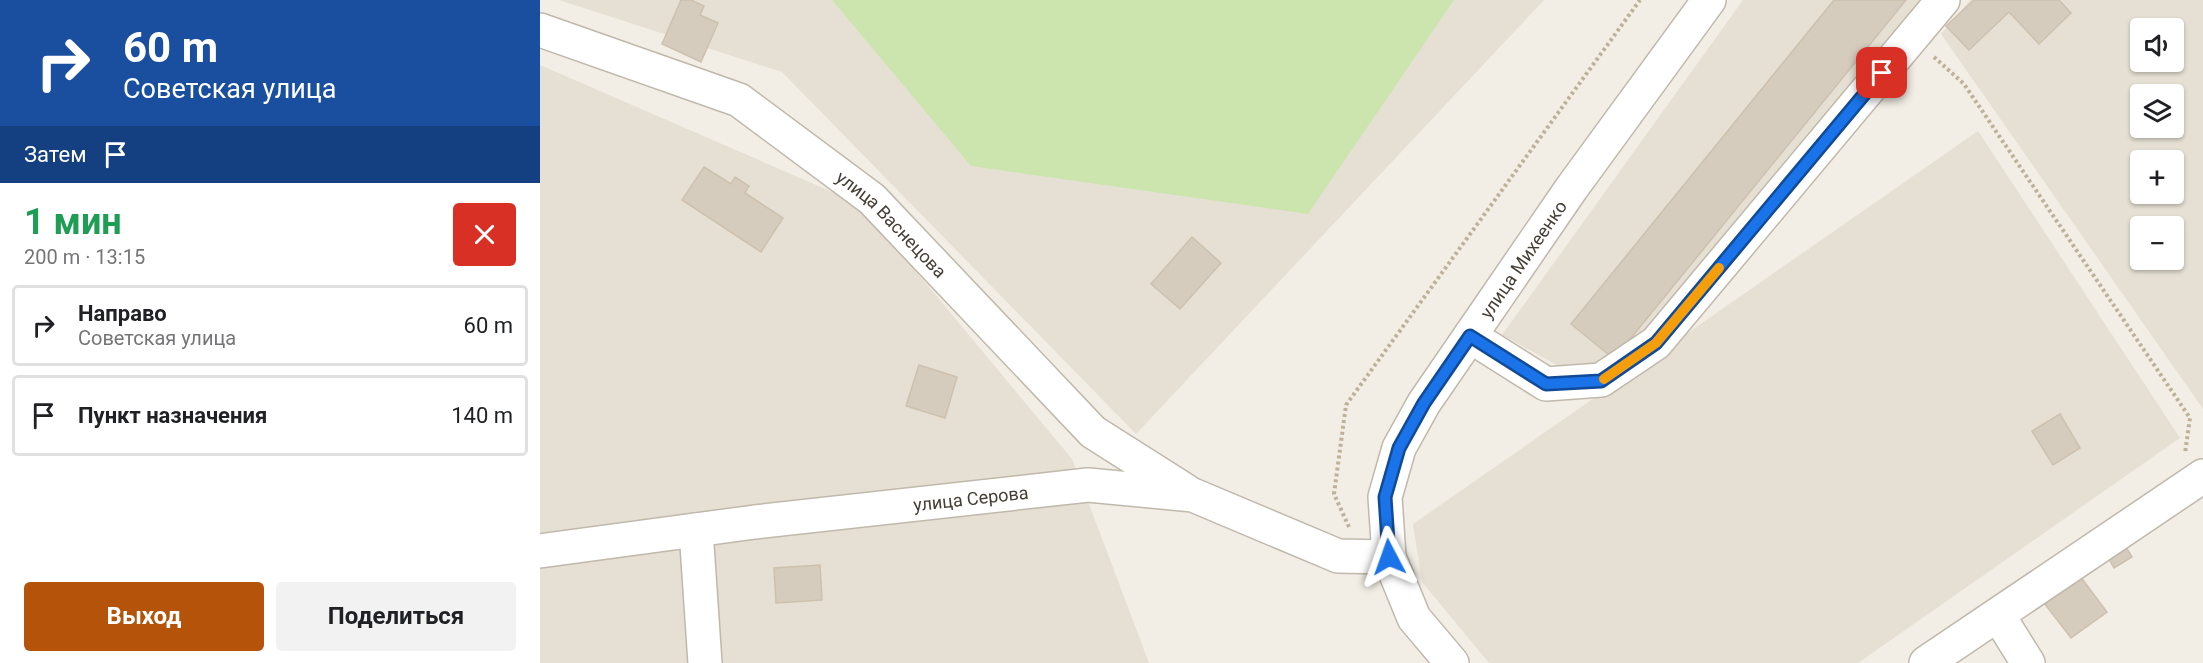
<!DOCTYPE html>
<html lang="ru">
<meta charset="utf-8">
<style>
:root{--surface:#fff;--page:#f2f2f2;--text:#202124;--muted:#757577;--line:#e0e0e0;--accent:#b45309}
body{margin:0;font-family:Roboto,sans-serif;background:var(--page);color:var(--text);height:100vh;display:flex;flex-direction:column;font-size:22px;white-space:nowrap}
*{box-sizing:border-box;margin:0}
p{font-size:20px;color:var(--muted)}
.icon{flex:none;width:33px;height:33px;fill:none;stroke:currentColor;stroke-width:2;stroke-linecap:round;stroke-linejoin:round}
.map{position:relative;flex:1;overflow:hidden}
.details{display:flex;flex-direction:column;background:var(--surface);width:540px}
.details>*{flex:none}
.top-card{background:#1a4fa0;color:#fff;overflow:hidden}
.tools{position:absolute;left:1590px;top:18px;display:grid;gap:12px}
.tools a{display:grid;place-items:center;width:54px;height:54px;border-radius:6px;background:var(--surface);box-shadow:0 2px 4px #0004;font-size:30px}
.pin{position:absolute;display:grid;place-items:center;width:51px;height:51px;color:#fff;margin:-26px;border-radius:12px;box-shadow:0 3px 9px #0006}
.me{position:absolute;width:66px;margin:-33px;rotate:356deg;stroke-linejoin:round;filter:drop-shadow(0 0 4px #0008)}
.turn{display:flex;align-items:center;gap:21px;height:126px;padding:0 24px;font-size:27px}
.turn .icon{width:78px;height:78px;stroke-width:2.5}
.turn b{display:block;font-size:42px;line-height:51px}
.then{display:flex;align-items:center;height:57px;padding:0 24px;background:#0003;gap:12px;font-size:22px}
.round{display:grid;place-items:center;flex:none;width:63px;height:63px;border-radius:6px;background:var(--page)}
.summary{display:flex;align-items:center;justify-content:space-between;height:102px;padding:0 24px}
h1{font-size:36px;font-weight:700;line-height:45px;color:#1e9e55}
.action{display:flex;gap:12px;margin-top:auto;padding:12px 24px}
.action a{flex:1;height:69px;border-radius:6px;background:var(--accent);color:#fff;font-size:24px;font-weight:700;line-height:69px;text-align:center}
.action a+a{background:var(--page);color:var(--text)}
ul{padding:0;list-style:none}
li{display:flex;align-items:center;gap:18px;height:81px;margin:0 12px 9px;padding:0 12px;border:3px solid var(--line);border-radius:6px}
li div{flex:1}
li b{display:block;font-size:22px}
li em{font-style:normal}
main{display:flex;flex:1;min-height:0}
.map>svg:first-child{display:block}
.residential{fill:#e5e0d3;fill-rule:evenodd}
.green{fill:#cce5ae}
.building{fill:#d6ccbd;stroke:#cdc1ae;stroke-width:1.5}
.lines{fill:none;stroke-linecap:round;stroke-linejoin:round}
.minor-casing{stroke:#c0b8ab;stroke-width:36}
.path{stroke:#beb199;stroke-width:4;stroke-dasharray:3 3;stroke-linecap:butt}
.minor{stroke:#fff;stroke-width:33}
.route-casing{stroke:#114b97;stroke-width:15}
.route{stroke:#1a73e8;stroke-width:10}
.slow{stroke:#f59e0b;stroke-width:10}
.labels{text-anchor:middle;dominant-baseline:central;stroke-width:4.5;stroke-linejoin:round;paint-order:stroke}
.street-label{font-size:18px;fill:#443e35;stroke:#fff}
</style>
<main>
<section class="details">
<div class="top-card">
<div class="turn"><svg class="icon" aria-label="right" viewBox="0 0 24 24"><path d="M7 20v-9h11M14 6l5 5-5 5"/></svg><div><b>60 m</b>Советская улица</div></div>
<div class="then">Затем<svg class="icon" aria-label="arrive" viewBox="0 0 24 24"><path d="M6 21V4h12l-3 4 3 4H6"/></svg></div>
</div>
<div class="summary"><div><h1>1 мин</h1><p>200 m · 13:15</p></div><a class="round" style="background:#d93025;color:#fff"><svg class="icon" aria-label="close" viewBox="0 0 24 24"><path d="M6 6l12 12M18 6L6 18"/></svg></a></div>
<ul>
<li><svg class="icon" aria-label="right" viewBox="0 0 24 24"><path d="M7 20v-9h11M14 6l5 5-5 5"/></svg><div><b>Направо</b><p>Советская улица</p></div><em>60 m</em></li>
<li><svg class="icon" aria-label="arrive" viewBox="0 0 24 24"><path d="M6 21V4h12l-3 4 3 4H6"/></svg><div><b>Пункт назначения</b></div><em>140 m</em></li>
</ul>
<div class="action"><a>Выход</a><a>Поделиться</a></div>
</section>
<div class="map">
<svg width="1663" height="663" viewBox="0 0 1663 663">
<rect width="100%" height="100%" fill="#f2eee5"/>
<!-- residential -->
<g class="residential">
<polygon points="19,0 1004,0 596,434 242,72"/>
<polygon points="1203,0 1388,0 1107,342 1068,369 1026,370 962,335"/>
<path d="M1430,0H1663V409L1401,34ZM1600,28H1634V62H1600ZM1600,94H1634V128H1600ZM1600,160H1634V194H1600ZM1600,226H1634V260H1600Z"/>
<polygon points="0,65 320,204 532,459 609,663 0,663"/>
<polygon points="1438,131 1640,438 1318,663 949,663 882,582 873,524"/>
</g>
<!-- green -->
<polygon class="green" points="292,0 914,0 768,214 431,166"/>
<!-- building -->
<g class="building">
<polygon points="141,0 151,0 164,6 160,15 178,23 161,62 122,44"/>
<polygon points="1294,0 1366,0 1074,359 1031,324"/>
<polygon points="1434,0 1519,0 1531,13 1499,44 1469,12 1429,50 1406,26"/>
<polygon points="164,167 191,184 195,177 209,186 205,193 243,218 221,252 142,200"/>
<polygon points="652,237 681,263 640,309 611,284"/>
<polygon points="379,365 417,377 405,418 366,406"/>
<polygon points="1520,414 1540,448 1513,465 1492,431"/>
<polygon points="1583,542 1592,557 1574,568 1565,552"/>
<polygon points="280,565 282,600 236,603 234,568"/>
<polygon points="1540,576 1567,612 1531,638 1504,603"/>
</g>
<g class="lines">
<defs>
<g id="minor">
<path id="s1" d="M0,30L199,100L332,199L553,432L646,491"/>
<polyline points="930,336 1006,384 1061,380 1116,343 1403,0"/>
<polyline points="156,530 165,663"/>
<path id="s2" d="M0,551L215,522L548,485L653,495L798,556L849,557"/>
<polyline points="1458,615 1488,663"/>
<path id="s3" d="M912,663L874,618L849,557L845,497L859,448L884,403L1031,189L1169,0"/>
<polyline points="1386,663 1663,476"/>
</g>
</defs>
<!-- minor casing -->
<use href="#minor" class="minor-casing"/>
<!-- path -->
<g class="path">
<polyline points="1394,57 1424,84 1650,418 1645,453"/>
<polyline points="809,527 794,494 806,405 1100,0"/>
</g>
<!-- minor -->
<use href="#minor" class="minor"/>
</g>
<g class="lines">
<defs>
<polyline id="route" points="849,557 845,497 859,448 884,403 930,336 1006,384 1061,381 1116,343 1342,73"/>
</defs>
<!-- route casing -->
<use href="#route" class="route-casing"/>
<!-- route -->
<use href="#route" class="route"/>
<!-- slow -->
<polyline class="slow" points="1064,379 1116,343 1179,268"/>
</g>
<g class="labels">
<!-- street labels -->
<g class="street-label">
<text stroke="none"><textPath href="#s1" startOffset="408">улица Васнецова</textPath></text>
<text stroke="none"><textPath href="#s3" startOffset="462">улица Михеенко</textPath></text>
<text stroke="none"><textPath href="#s2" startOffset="434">улица Серова</textPath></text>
</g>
</g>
</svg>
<div class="tools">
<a><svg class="icon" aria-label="sound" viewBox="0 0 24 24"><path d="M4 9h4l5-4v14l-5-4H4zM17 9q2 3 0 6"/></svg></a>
<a><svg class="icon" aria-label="layers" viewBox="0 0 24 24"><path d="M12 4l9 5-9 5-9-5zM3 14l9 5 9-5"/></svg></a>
<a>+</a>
<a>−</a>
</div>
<div class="pin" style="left:1342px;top:73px;background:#d93025"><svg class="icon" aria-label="arrive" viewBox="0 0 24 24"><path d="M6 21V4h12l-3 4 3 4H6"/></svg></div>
<svg class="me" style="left:849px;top:557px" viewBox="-20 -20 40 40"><path d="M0-17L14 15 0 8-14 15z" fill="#1a73e8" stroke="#fff" stroke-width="4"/></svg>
</div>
</main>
